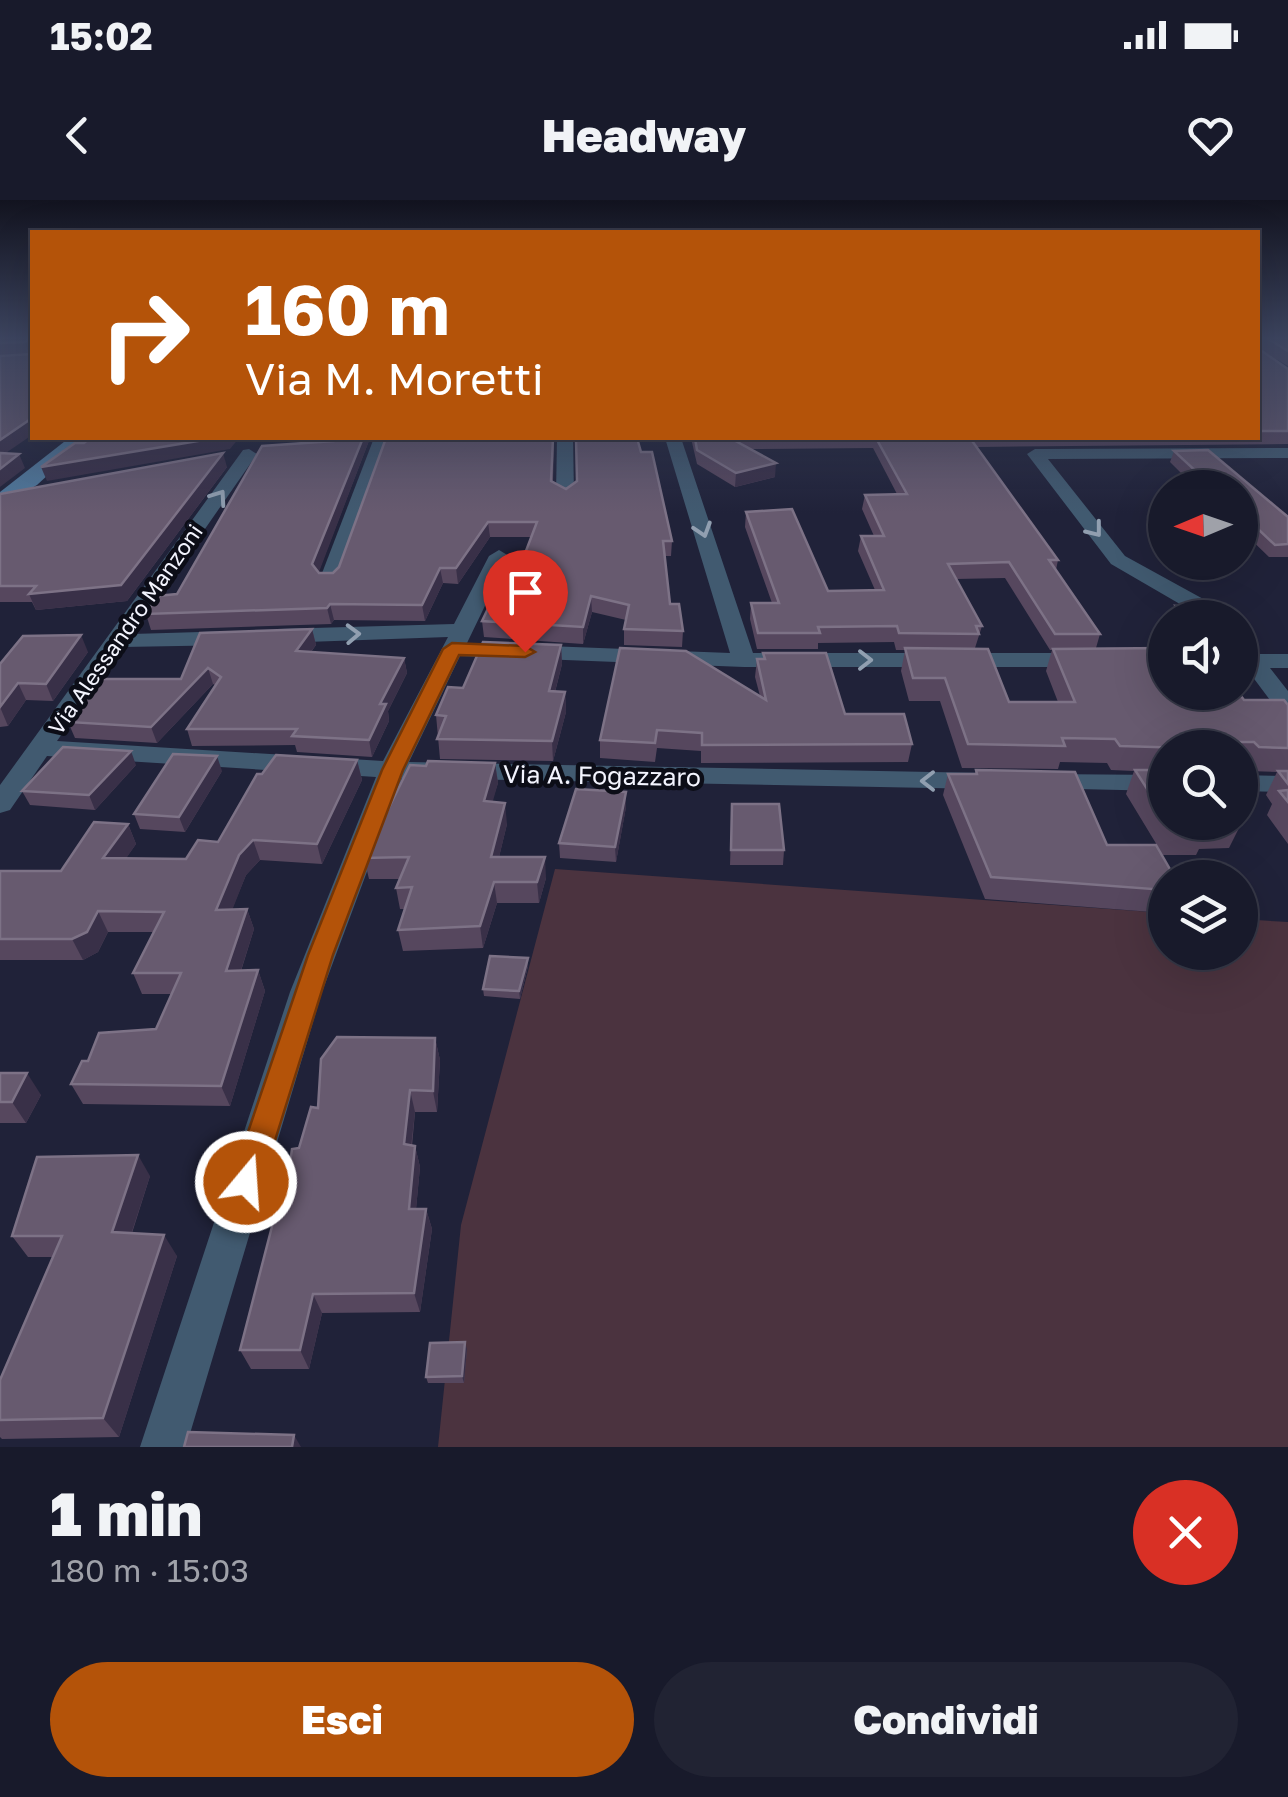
<!DOCTYPE html>
<html lang="it">
<meta charset="utf-8">
<style>
:root{--surface:#181a2b;--page:#212333;--text:#f1f3f6;--muted:#9fa1a9;--line:#363847;--accent:#b45309}
body{margin:0;font-family:"Golos Text",sans-serif;background:var(--page);color:var(--text);height:100vh;display:flex;flex-direction:column;font-size:38px;white-space:nowrap}
*{box-sizing:border-box;margin:0}
p{font-size:32px;color:var(--muted)}
.icon{flex:none;width:55px;height:55px;fill:none;stroke:currentColor;stroke-width:2;stroke-linecap:round;stroke-linejoin:round}
.map{position:relative;height:1247px;overflow:hidden}
.details{display:flex;flex-direction:column;background:var(--surface);flex:1}
.details>*{flex:none}
.hud{position:absolute;left:30px;top:30px;width:1230px;height:210px;border-radius:0px;box-shadow:0 10px 40px #0002,0 0 0 2px var(--line);background:#b45309;color:#fff;overflow:hidden}
.needle{width:65px;rotate:268deg}
.fabs{position:absolute;left:1148px;top:270px;display:grid;gap:20px}
.fabs a{display:grid;place-items:center;width:110px;height:110px;border-radius:50%;background:var(--surface);box-shadow:0 10px 40px #0002,0 0 0 2px var(--line);font-size:50px}
.pin{position:absolute;display:grid;place-items:center;width:85px;height:85px;color:#fff;margin:-102px -42px;border-radius:50% 50% 50% 0;rotate:-45deg;box-shadow:0 0 10px #0007}
.pin .icon{rotate:45deg}
.me{position:absolute;width:110px;margin:-55px;rotate:18deg;stroke-linejoin:round;filter:drop-shadow(0 0 8px #0008)}
.turn{display:flex;align-items:center;gap:35px;height:210px;padding:0 50px;font-size:45px}
.turn .icon{width:130px;height:130px;stroke-width:2.5}
.turn b{display:block;font-size:70px;line-height:85px}
.round{display:grid;place-items:center;flex:none;width:105px;height:105px;border-radius:52px;background:var(--page)}
.head{display:flex;align-items:center;justify-content:space-between;height:170px;padding:0 50px}
h1{font-size:60px;font-weight:800;line-height:75px}
.action{display:flex;gap:20px;margin-top:auto;padding:20px 50px}
.action a{flex:1;height:115px;border-radius:60px;background:var(--accent);color:#fff;font-size:40px;font-weight:800;line-height:115px;text-align:center}
.action a+a{background:var(--page);color:var(--text)}
.status{display:flex;justify-content:space-between;align-items:center;height:70px;padding:0 50px;background:var(--surface);direction:ltr}
.status svg{height:28px;fill:currentColor}
header{display:flex;justify-content:space-between;align-items:center;height:130px;padding:0 50px;background:var(--surface);font-size:45px;font-weight:800}
.map>svg:first-child{display:block}
.green{fill:#4b333f}
.lines{fill:none;stroke-linecap:round;stroke-linejoin:round}
.street{fill:#415a70;fill-rule:evenodd}
.secondary{fill:#50789b;fill-rule:evenodd}
.wall{fill:#56475e;fill-rule:evenodd}
.shaded-wall{fill:#393048}
.building{fill:#675a6f;stroke:#7d7286;stroke-width:2.5}
.oneway{stroke:#919fb0}
.route{fill:#b45309;stroke:#753606;stroke-width:2.5}
.labels{text-anchor:middle;dominant-baseline:central;stroke-width:9;stroke-linejoin:round;paint-order:stroke}
.far-street-label{font-size:22px;fill:#f3f4fe;stroke:#0c0d17}
.street-label{font-size:25px;fill:#f3f4fe;stroke:#0c0d17}
</style>
<div class="status"><b>15:02</b><svg viewBox="0 0 49 12"><path d="M0 12V9h3v3zM5 12V6h3v6zM10 12V3h3v9zM15 12V0h3v12zM26 1h20v11H26zM47 4h2v5h-2z"/></svg></div>
<header><svg class="icon" aria-label="back" viewBox="0 0 24 24"><path d="M15 5l-7 7 7 7"/></svg>Headway<svg class="icon" aria-label="heart" viewBox="0 0 24 24"><path d="M12 20l-8-8c-3-5 5-10 8-4 3-6 11-1 8 4z"/></svg></header>
<div class="map">
<svg width="1288" height="1247" viewBox="0 0 1288 1247">
<rect width="100%" height="100%" fill="#202239"/>
<!-- green -->
<polygon class="green" points="555,669 1165,713 1165,752 1240,752 1240,719 1288,722 1288,1247 438,1247 461,1025"/>
<g class="lines">
<!-- street -->
<g class="street">
<polygon points="317,238 350,238 285,253 277,248"/>
<polygon points="374,238 390,238 339,381 336,385 322,385 319,381"/>
<polygon points="557,238 573,238 574,295 565,300 556,295"/>
<polygon points="665,238 681,238 753,453 1086,453 1097,460 1086,467 744,467 460,456 409,562 984,573 997,581 984,589 402,578 322,792 186,1247 140,1247 290,792 376,577 47,556 10,610 0,613 0,585 243,250 249,249 257,254 132,434 235,431 246,438 235,445 123,447 57,541 383,561 448,437 278,443 267,436 278,429 454,424 489,356 499,350 509,356 467,443 730,453"/>
<polygon points="1288,248 1288,258 1048,259 1125,356 1216,406 1226,418 1204,418 1111,364 1027,254 1035,249"/>
<polygon points="1240,438 1248,440 1259,454 1288,454 1288,468 1270,468 1288,491 1288,514 1279,512 1246,468 1240,468"/>
<polygon points="1042,574 1165,575 1165,591 1033,588 1029,582 1033,576"/>
<polygon points="1240,575 1288,576 1288,592 1240,591"/>
</g>
<!-- secondary -->
<polygon class="secondary" points="69,238 88,238 37,285 0,306 0,292"/>
</g>
<!-- wall -->
<g class="wall">
<polygon points="0,138 32,138 32,151 29,154 0,155"/>
<path d="M1258,138H1288V166L1259,149L1288,169V244L977,247L1058,360L1056,370L1100,434L1096,448L1244,500L1288,505V644L1267,615L1272,604L1266,595L1277,572L1248,571L1243,566H1240V548H1165V622L1241,624L1229,648L1199,649L1196,655H1163L1126,594L1134,571L1111,570L1107,563L1060,562L1058,569L962,568L940,501H909L901,471L905,450H896L894,442L818,443V449H757L750,419L751,403H772L745,327L746,312L828,391L875,390L858,351L861,336H874L862,309L865,295L897,294L873,248L752,249L775,277L735,287L697,264L691,238H1258ZM1005,378L1050,450H1052L1046,471L1058,502H1009L975,448L982,426L956,379Z"/>
<polygon points="337,238 370,238 318,373 333,373 339,367 386,238 554,238 553,281 566,289 641,252 672,341 671,356 665,356 670,404 683,431 682,447 624,445 624,429 626,420 592,412 583,444 484,437 482,421 518,372 531,337 490,337 458,384 443,383 425,421 334,420 331,424 151,430 146,414 177,394"/>
<polygon points="1208,250 1288,317 1288,357 1269,357 1240,329 1240,288 1196,288 1170,262 1174,251"/>
<polygon points="227,267 127,401 36,410 32,402 0,402 0,294"/>
<polygon points="1176,406 1227,418 1172,418"/>
<polygon points="312,429 316,445 311,452 404,458 407,473 388,511 389,521 372,557 297,552 295,545 192,546 187,529 215,485 213,484 157,543 75,538 68,522"/>
<polygon points="561,445 562,464 555,492 565,492 566,512 553,561 440,559 436,515 463,488"/>
<polygon points="88,452 53,501 26,500 8,526 0,527 0,464"/>
<polygon points="763,453 845,514 912,544 908,562 701,563 701,551 657,548 655,562 600,558 600,540 760,496 755,477 757,459 763,459"/>
<polygon points="357,560 362,580 322,664 260,660 246,675 232,709 247,709 254,729 241,771 258,770 265,791 230,906 83,904 71,884 88,861 156,829 171,794 142,794 133,773 154,732 108,732 98,752 83,760 0,760 0,671 61,671 128,624 136,644 126,658 186,659 218,642 262,574"/>
<polygon points="495,563 498,583 492,601 507,624 499,657 546,678 539,703 497,703 483,748 403,751 398,730 405,709 400,709 396,688 400,679 369,679 364,658 426,566"/>
<polygon points="136,565 95,610 30,605 22,591"/>
<polygon points="976,570 1165,678 1165,713 985,699 943,595 948,574 975,574"/>
<polygon points="222,571 185,632 140,629 134,614"/>
<polygon points="626,592 626,607 616,662 560,658 559,643"/>
<polygon points="732,604 784,650 783,665 730,665"/>
<polygon points="528,766 520,799 484,796 483,789"/>
<polygon points="435,838 440,860 437,912 415,912 412,946 415,946 420,967 416,1009 426,1009 432,1029 420,1112 322,1113 309,1169 251,1169 240,1150 283,1011 299,948 318,908"/>
<polygon points="0,873 41,895 26,923 0,923"/>
<polygon points="150,976 132,1033 177,1056 119,1237 2,1239 0,1237 0,1180 53,1057 28,1057 12,1036"/>
<polygon points="467,1149 464,1183 428,1183 426,1177"/>
</g>
<!-- shaded-wall -->
<g class="shaded-wall">
<polygon points="29,138 32,138 32,151 29,154 25,142"/>
<polygon points="32,218 32,235 0,257 0,240"/>
<polygon points="216,238 239,238 230,249 47,281 41,267"/>
<polygon points="363,238 370,238 316,380 312,364"/>
<polygon points="223,253 227,267 127,401 36,410 29,394"/>
<polygon points="19,254 25,268 0,287 0,269"/>
<polygon points="776,263 775,277 735,287 736,273"/>
<polygon points="488,322 490,337 458,384 456,368"/>
<polygon points="440,368 443,383 425,421 422,405"/>
<polygon points="591,396 592,412 583,444 583,427"/>
<polygon points="330,404 334,420 331,424 327,408"/>
<polygon points="312,429 316,445 300,466 296,451"/>
<polygon points="81,435 88,452 53,501 46,484"/>
<polygon points="561,445 562,464 550,511 549,491"/>
<polygon points="404,458 407,473 388,511 389,521 372,557 369,540 380,504"/>
<polygon points="208,468 213,484 157,543 151,527"/>
<polygon points="18,483 26,500 8,526 0,507"/>
<polygon points="565,492 566,512 553,561 552,541"/>
<polygon points="131,551 136,565 95,610 89,595"/>
<polygon points="217,556 222,571 185,632 179,617"/>
<polygon points="357,560 362,580 322,664 317,644"/>
<polygon points="495,563 498,583 487,622 484,601"/>
<polygon points="626,592 626,607 616,662 615,647"/>
<polygon points="505,603 507,624 494,678 491,657"/>
<polygon points="128,624 136,644 112,679 103,658"/>
<polygon points="253,640 260,660 246,675 224,731 216,710 239,655"/>
<polygon points="545,657 546,678 539,703 537,682"/>
<polygon points="494,682 497,703 483,748 480,726"/>
<polygon points="247,709 254,729 234,792 226,771"/>
<polygon points="98,711 108,732 98,752 83,760 72,739"/>
<polygon points="528,758 528,766 520,799 519,791"/>
<polygon points="258,770 265,791 230,906 221,886"/>
<polygon points="435,838 440,860 437,912 433,891"/>
<polygon points="27,873 41,895 26,923 12,902"/>
<polygon points="410,890 415,912 409,965 404,944"/>
<polygon points="415,946 420,967 414,1030 409,1009"/>
<polygon points="138,955 150,976 125,1053 112,1032"/>
<polygon points="426,1009 432,1029 420,1112 414,1093"/>
<polygon points="164,1035 177,1056 119,1237 103,1218"/>
<polygon points="313,1094 322,1113 309,1169 300,1150"/>
<polygon points="465,1142 467,1149 464,1183 462,1176"/>
<polygon points="294,1235 301,1247 292,1247"/>
</g>
<!-- building -->
<g class="building">
<polygon points="0,138 29,138 25,142 0,143"/>
<polygon points="1258,138 1259,138 1259,149 1288,169 1288,231 1258,231"/>
<polygon points="1267,138 1288,138 1288,151"/>
<polygon points="32,154 32,218 0,240 0,156"/>
<polygon points="90,238 216,238 41,267 75,243 84,243"/>
<polygon points="337,238 363,238 312,364 319,373 333,373 339,367 386,238 553,238 551,281 566,289 577,281 576,238 637,238 641,252 652,252 672,341 663,341 670,404 679,404 683,431 624,429 629,405 591,396 583,427 482,421 506,371 518,372 537,322 488,322 456,368 440,368 422,405 330,404 327,408 146,414 157,396 177,394 262,246 334,241"/>
<polygon points="695,238 730,238 776,263 736,273 697,250"/>
<polygon points="876,238 970,238 1058,360 1049,360 1100,434 1055,434 1009,362 948,364 982,426 976,426 979,434 899,433 897,426 818,427 820,433 758,433 751,403 779,403 746,312 792,309 828,391 884,390 861,336 884,336 865,295 907,294"/>
<polygon points="1208,250 1288,317 1288,344 1275,345 1240,312 1240,288 1214,288 1174,251"/>
<polygon points="0,253 19,254 0,269"/>
<polygon points="223,253 121,385 29,394 36,386 0,386 0,294"/>
<polygon points="1176,406 1218,408 1227,418 1187,418"/>
<polygon points="312,429 296,451 404,458 380,504 386,504 369,540 292,536 297,529 187,529 221,477 208,468 151,527 68,522 99,479 181,479 200,433"/>
<polygon points="81,435 46,484 18,483 0,507 0,464 23,436"/>
<polygon points="483,442 561,445 549,491 565,492 552,541 437,539 446,516 436,515 448,487 463,488"/>
<polygon points="620,448 686,451 766,500 757,459 765,459 763,453 826,453 845,514 904,514 912,544 702,545 702,533 657,530 655,543 600,540"/>
<polygon points="905,448 988,449 1009,502 1075,502 1053,449 1165,448 1165,492 1238,492 1244,500 1284,500 1288,505 1288,548 1259,547 1254,542 1184,542 1187,548 1120,546 1115,539 1062,538 1065,546 968,544 945,478 913,478"/>
<polygon points="63,547 131,551 89,595 22,591"/>
<polygon points="173,554 217,556 179,617 134,614"/>
<polygon points="276,555 357,560 317,644 253,640 239,655 216,710 247,709 226,771 258,770 221,886 71,884 82,861 88,861 99,833 156,829 181,773 133,773 164,712 98,711 87,732 72,739 0,739 0,671 61,671 94,622 128,624 103,658 186,659 198,640 218,642 257,574 262,574"/>
<polygon points="428,561 495,563 484,601 505,603 491,657 545,657 537,682 494,682 480,726 398,730 412,687 396,688 409,657 364,658 410,565 426,566"/>
<polygon points="976,570 1075,572 1107,645 1156,645 1175,678 1165,678 1165,690 991,677 948,574 977,574"/>
<polygon points="1135,570 1165,570 1165,617"/>
<polygon points="1278,571 1288,571 1288,584"/>
<polygon points="576,589 626,592 615,647 559,643"/>
<polygon points="1288,590 1288,602 1279,591"/>
<polygon points="732,604 779,604 784,650 731,650"/>
<polygon points="1169,622 1240,622 1241,624 1203,625 1207,630 1174,630"/>
<polygon points="490,756 528,758 519,791 483,789"/>
<polygon points="337,837 435,838 433,891 410,890 404,944 415,946 409,1009 426,1009 414,1093 313,1094 300,1150 240,1150 276,1011 283,1011 292,949 299,948 311,907 318,908 321,859"/>
<polygon points="0,873 27,873 12,902 0,902"/>
<polygon points="138,955 112,1032 164,1035 103,1218 0,1220 0,1180 62,1036 12,1036 37,957"/>
<polygon points="465,1142 462,1176 426,1177 430,1143"/>
<polygon points="188,1232 294,1235 292,1247 184,1247"/>
</g>
<!-- one-way arrows -->
<defs><path id="oneway-chevron" d="M-2-3.5L2.5 0L-2 3.5" fill="none" stroke-width="1.6" stroke-linecap="round" stroke-linejoin="round" transform="scale(2.5)"/></defs>
<g class="oneway">
<use href="#oneway-chevron" transform="translate(219 297) rotate(-55)"/>
<use href="#oneway-chevron" transform="translate(703 330) rotate(72)"/>
<use href="#oneway-chevron" transform="translate(1095 330) rotate(52)"/>
<use href="#oneway-chevron" transform="translate(353 434) rotate(-2)"/>
<use href="#oneway-chevron" transform="translate(865 460)"/>
<use href="#oneway-chevron" transform="translate(928 581) rotate(-180)"/>
</g>
<!-- sky -->
<linearGradient id="sky" x2="0" y2="1"><stop stop-color="#12131f"/><stop offset="0.44" stop-color="#3c445f"/><stop offset="1" stop-color="#3c445f" stop-opacity="0"/></linearGradient>
<rect width="1288" height="313" fill="url(#sky)"/>
<!-- route -->
<polygon class="route" points="452,443 525,446 535,452 525,457 459,455 403,570 333,755 262,982 258,992 246,996 235,992 231,982 308,755 382,570 443,449"/>
<g class="labels">
<!-- far-street labels -->
<g class="far-street-label">
<text transform="translate(125 429) rotate(-55)">Via Alessandro Manzoni</text>
</g>
<!-- street labels -->
<g class="street-label">
<text transform="translate(602 575) rotate(1)">Via A. Fogazzaro</text>
</g>
</g>
</svg>
<div class="fabs">
<a><svg class="needle" viewBox="-14 -14 28 28"><path d="M0-13l5 13h-10z" fill="#e53935"/><path d="M0 13l5-13h-10z" fill="#9fa1a9"/></svg></a>
<a><svg class="icon" aria-label="sound" viewBox="0 0 24 24"><path d="M4 9h4l5-4v14l-5-4H4zM17 9q2 3 0 6"/></svg></a>
<a><svg class="icon" aria-label="search" viewBox="0 0 24 24"><circle cx="10" cy="10" r="6"/><path d="M15 15l6 6"/></svg></a>
<a><svg class="icon" aria-label="layers" viewBox="0 0 24 24"><path d="M12 4l9 5-9 5-9-5zM3 14l9 5 9-5"/></svg></a>
</div>
<div class="pin" style="left:525px;top:452px;background:#d93025"><svg class="icon" aria-label="arrive" viewBox="0 0 24 24"><path d="M6 21V4h12l-3 4 3 4H6"/></svg></div>
<svg class="me" style="left:246px;top:982px" viewBox="-20 -20 40 40"><circle r="17" fill="#b45309" stroke="#fff" stroke-width="3"/><path d="M0-11L8 9 0 5-8 9z" fill="#fff"/></svg>
<div class="hud">
<div class="turn"><svg class="icon" aria-label="right" viewBox="0 0 24 24"><path d="M7 20v-9h11M14 6l5 5-5 5"/></svg><div><b>160 m</b>Via M. Moretti</div></div>
</div>
</div>
<section class="details">
<div class="head"><div><h1>1 min</h1><p>180 m · 15:03</p></div><a class="round" style="background:#d93025;color:#fff"><svg class="icon" aria-label="close" viewBox="0 0 24 24"><path d="M6 6l12 12M18 6L6 18"/></svg></a></div>
<div class="action"><a>Esci</a><a>Condividi</a></div>
</section>
